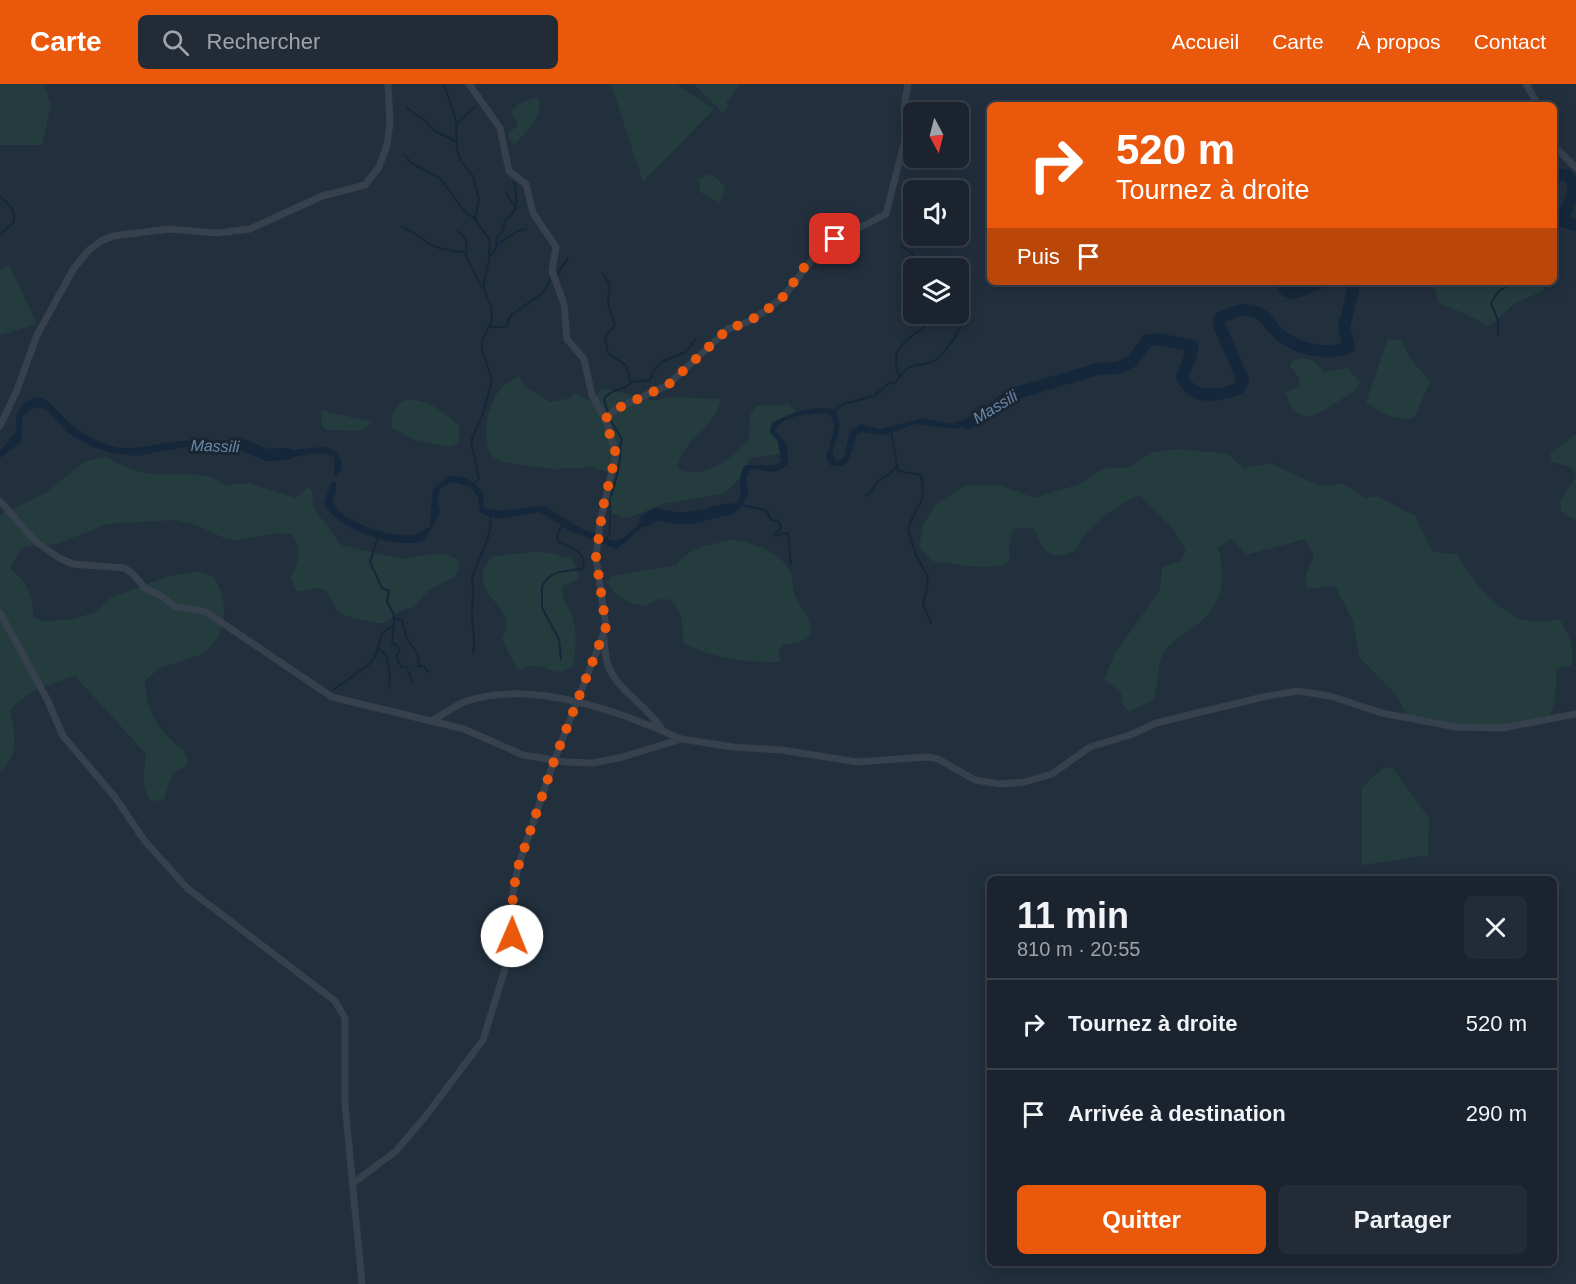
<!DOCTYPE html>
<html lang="fr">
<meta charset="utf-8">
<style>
:root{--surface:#1a232e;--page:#232b36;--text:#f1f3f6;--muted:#9fa4aa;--line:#38404a;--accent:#ea580c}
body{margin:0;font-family:Helvetica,sans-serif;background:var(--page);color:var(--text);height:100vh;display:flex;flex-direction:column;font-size:22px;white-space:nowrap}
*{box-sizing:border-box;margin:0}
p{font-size:20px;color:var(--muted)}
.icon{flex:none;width:33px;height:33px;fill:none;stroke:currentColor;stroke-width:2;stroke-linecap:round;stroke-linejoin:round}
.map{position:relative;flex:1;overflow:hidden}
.drawer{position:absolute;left:987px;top:792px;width:570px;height:390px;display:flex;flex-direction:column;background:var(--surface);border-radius:9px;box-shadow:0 3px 15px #0003,0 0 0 2px var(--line)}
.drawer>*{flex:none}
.guide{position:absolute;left:987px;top:18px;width:570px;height:183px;border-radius:9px;box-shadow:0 3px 15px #0003,0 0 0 2px var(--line);background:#ea580c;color:#fff;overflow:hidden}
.needle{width:39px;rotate:173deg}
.tools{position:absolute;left:903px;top:18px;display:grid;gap:12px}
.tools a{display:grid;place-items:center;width:66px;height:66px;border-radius:9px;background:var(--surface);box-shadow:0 3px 15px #0003,0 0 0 2px var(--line);font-size:30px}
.pin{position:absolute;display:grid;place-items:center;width:51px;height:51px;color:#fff;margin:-26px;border-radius:12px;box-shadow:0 3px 9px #0006}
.me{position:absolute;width:66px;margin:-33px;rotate:1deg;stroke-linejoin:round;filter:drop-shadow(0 0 4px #0008)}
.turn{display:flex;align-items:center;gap:21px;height:126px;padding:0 30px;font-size:27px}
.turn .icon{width:78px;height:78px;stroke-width:2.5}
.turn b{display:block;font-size:42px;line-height:51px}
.then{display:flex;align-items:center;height:57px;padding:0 30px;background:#0003;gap:12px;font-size:22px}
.round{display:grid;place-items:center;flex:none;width:63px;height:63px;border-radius:9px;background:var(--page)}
.summary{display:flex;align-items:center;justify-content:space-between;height:102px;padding:0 30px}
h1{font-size:36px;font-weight:700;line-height:45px}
.cta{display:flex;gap:12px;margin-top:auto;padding:12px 30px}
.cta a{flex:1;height:69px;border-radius:9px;background:var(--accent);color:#fff;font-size:24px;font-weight:700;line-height:69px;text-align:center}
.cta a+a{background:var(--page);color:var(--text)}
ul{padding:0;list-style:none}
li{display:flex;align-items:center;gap:18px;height:90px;padding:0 30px;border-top:2px solid var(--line)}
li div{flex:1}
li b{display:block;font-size:22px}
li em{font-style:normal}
header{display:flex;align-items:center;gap:36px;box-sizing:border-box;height:84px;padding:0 30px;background:var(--accent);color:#fff}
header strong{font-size:28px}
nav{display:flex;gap:33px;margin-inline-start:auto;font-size:21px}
.search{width:420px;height:54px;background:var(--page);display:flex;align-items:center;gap:15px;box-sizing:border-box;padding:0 21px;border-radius:9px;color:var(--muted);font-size:22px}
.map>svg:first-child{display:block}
.green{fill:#243c3e}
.water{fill:#15273b}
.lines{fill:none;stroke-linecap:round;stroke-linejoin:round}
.stream{stroke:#15273b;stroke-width:2}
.river{stroke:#15273b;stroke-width:12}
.minor{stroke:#36414d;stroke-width:7}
.route{stroke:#ea580c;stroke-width:10;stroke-dasharray:0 18}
.labels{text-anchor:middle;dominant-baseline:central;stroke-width:6;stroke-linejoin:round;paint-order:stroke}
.water-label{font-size:16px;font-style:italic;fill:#6988a9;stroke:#1b2632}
</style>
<header>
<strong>Carte</strong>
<div class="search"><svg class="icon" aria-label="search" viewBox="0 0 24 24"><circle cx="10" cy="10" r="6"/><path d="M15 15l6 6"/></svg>Rechercher</div>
<nav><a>Accueil</a><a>Carte</a><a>À propos</a><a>Contact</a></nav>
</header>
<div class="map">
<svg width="1576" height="1200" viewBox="0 0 1576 1200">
<rect width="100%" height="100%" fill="#222f3d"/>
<!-- green -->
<g class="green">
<polygon points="0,0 44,0 51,21 42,61 0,61"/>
<polygon points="611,0 676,0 714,25 643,98"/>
<polygon points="694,0 740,0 726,19 729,21 723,29"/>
<path d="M537,13C546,30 526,50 514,60L508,53L509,48L518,42L511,27L520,19Z"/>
<polygon points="708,90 717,94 725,104 720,119 700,108 699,95"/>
<polygon points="9,181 37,240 0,251 0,187"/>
<path d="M1433,198H1546L1543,207L1515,219L1491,241H1485C1470,230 1454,227 1438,218Z"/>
<path d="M1388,255L1401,257L1411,275L1430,298L1414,334C1394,337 1383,330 1366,318Z"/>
<path d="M1302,274L1312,276L1324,288L1347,284L1360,298L1358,304C1351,310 1342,314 1334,320C1310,336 1298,340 1285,309L1300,301L1299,294L1290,282L1293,276Z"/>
<path d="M519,292L525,303L550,318L571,314L574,309L591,318L602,304L656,317L669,313L721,315C716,346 678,358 678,385C705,397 731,374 749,356L750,331L756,322L789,320L796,328L777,336L772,352L778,357L781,370L750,374L740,394L723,410L667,419L627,434L611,429L609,416L614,406L615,391L592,383L553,385L519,381L499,377L491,371C481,351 487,319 503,302C507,298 514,295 519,292Z"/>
<path d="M410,315C430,317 446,329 460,343L459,360L449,363L411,355L391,343C392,329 395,317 410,315Z"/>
<polygon points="321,326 371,338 363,347 327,346 322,343"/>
<polygon points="1576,350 1576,390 1570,383 1552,378 1550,370"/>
<path d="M1178,365L1228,370L1244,384L1270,379L1320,402L1344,400L1365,414L1377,412L1415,432L1433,468L1457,470C1469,494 1493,521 1518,534C1531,540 1547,537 1560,536C1569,552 1576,564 1571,582L1557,585L1555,616L1548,637C1495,645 1461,644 1409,635L1396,611L1359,573L1353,537L1335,502L1307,505L1306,490L1314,471L1305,455L1247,471L1232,455L1218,463C1226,500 1223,523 1191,545C1181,552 1169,559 1163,570C1156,584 1159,601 1153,616L1129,628L1123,621L1121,608L1104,595L1115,569L1160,506L1162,483L1180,478L1186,465L1173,445L1140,411C1117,421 1086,442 1075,467C1050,479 1043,466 1034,445L1024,443L1012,446L1009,461L1010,476C996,490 951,479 932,477L919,463L923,442L934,422L964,402L999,401L1035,414L1079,400L1106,383L1126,384L1154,368Z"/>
<path d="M105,373C121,381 137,389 155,390C176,392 207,385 224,401L249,399L296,414L308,403L312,406L313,423L341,461L401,475L436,470H445L458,475L459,484L454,493L428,507L414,523L400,527L384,539H376L346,532L337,526L325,506L318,504L297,508L291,494C298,478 304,464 291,450L277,449L238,456L224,454L199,442L177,436L107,440L57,460L27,462L20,466L10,485C29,499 32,511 34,534L45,537L73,535L95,528L112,513L166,493L197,487L214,493C228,515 229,546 208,565C197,575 177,577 164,583C157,585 151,592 145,596C146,628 158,648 184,666L188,680L172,690L164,716L151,717C140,702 144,687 146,670L75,592C51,599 26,608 10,627C15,649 20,672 0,687V431L45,409L84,378Z"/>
<polygon points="1576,392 1576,436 1561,427 1560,417"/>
<path d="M733,456C752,458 784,469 791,490C794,498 792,506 796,514C802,525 814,538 810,552L805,556L783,561L779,567L780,578C746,578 714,575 683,559C685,536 676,499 647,522C629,521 616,513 606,498L612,492L676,481C689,463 713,460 733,456Z"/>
<path d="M535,468L551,469L572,475L579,491L577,496L563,502C561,515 566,518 571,529C578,547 576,564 573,582C554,596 549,579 530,582C525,583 521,586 518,587L502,555C524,521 458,510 493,472Z"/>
<polygon points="1392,683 1429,734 1428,771 1362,781 1362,703 1383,684"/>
</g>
<!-- water -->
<g class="water">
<path d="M40,313C56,320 65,339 81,348C126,375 137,361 182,357C202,355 222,359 242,356L256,368L235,362L185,363L137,372L112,369L90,362L66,347L47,326L39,323L29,326L22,333L21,358L0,374V367L17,347C13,330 21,315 40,313Z"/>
<path d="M817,324L832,325C845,337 837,353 832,368L837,378L844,373L850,348L860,340L880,345L923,334L952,340L980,330L984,335L956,345L915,340L884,351L861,348L856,352L848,378L842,382H831L826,374L835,341L830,331C817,326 781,332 775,346L787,360L788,380C778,389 768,390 755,384L749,387L746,396L748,411L739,426L713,431C719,422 732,427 738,418C745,406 735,392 746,381H774L781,378L778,357L770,348L772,339L796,328Z"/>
<path d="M321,363C337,363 347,377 338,392H334L335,374C317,361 292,379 272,373L269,369Z"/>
<path d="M450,392C465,391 475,398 484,409L483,421L486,424L499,427L544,422L582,445L615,457L622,455L654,427L659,429V433L646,440L617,465L569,446L540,428C520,430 499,441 480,428L478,413L471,403L452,398L440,404L437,414L440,427C434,438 432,446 423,457C397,466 335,445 324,419L331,398H336V407L332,417C338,437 394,455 413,451C419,450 426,446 430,442L433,405Z"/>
</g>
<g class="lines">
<!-- stream -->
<g class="stream">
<polyline points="444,0 456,37 457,66 461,77 473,92 479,115 475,135 490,157 489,176 483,203 491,223 492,237 482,256 482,265 492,296 483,330 471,357 479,395 472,401"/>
<polyline points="407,24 427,38 433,46 455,57"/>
<polyline points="457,39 475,23"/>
<polyline points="405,71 411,79 440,94 465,128 475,135"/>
<polyline points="506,108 516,125"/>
<path d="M0,113C10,120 15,126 14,138L0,151"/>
<path d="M402,143C415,147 420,155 431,161C441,166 453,167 464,168L481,202"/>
<polyline points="458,147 466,156 467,170"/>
<polyline points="496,161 518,147 526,145"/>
<polyline points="901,162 913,170 917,184"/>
<path d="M490,172L496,165L497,152L502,148L506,135C521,126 516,114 514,98"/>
<path d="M603,190L610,201L608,219L615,242L605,253L608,269L626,281L631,299C623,307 611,304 604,315L608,329"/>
<polyline points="557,191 568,174"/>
<polyline points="489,243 506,243 511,231 543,209 552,194"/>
<polyline points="1498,251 1498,236 1491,219 1498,208 1512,198"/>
<path d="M899,292C888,263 907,256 926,242L929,230"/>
<path d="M632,298L650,296C657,276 668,275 686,268L696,255"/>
<path d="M834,328L843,320L874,312L888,300L896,298C910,276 913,285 934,277C939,275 943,268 947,264C964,243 970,222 970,194"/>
<path d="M891,347L898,387L921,391C928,424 914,420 908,446L916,471L927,491L928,500L923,520L931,539"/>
<path d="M866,412C873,408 874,400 880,396C886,392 892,390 896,383"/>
<polyline points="741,421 766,426 771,436 779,437 781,444 774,452 788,449 791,480"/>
<polyline points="378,452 370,478 382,504 389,507 387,518 394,531 394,541 382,549 378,564 386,571 390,591 389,604"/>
<path d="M606,455L610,450C608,437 613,426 609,416C614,406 619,385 620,374C621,366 619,363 622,355L609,334"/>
<polyline points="394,534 402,536 407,555 418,571 419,582 424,582 428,588"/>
<polyline points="394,541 392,559 398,562 400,567 396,572 401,583 406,583 413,598"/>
<path d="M473,569C476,555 472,544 472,529C472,516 475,509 472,495C476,476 494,453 490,432"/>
<path d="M561,575L559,555L542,524V502C552,484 566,489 583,484C588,467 569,464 558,457L557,452L562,441"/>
<polyline points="333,606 367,582 374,575 378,565"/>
</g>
<!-- river -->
<g class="river">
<polyline points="1554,90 1567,91 1574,99 1572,112 1562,137 1576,141"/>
<polyline points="1280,198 1286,207 1294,209 1322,198"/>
<path d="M968,340L988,329L1010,311L1098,285L1118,284L1131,278L1148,256L1160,255L1192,262C1192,275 1185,281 1182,294C1194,317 1216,312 1238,305L1243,296L1219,241L1220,234C1237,226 1253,220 1267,236C1271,240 1274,246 1279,250C1300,266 1325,272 1349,263L1344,243L1353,207L1350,198"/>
<polyline points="243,361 267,371 287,370"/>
<path d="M645,437L656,430C692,440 697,430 730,425"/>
</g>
<!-- minor -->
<g class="minor">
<polyline points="1526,0 1538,21"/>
<polyline points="1554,62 1576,84"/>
<polyline points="605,335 616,325 668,301 728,245 748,238 768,225 784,212 821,164 886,130 906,51 904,23 908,0"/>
<polyline points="0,342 17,306 37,251 74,184 89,166 101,157 113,152 169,145 217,149 250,145 322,112 365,101 379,83 387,61 390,39 388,0"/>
<polyline points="0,417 35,457 59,474 73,480 124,484 132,489 146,505 160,511 174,522 206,528 332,613 464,645 523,671 566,678 593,679 623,673 681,655 733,663 782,666 857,678 927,673 938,675 975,696 1000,700 1025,698 1052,690 1090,663 1130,651 1156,639 1263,613 1297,607 1330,612 1382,629 1456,643 1502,644 1576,630"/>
<polyline points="0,529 47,615 63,652 115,713 144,756 187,804 335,917 345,934 345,1020 362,1200"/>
<path d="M604,554C605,564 605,577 610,586C621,609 649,623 663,647"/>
<path d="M431,637C443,631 455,621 467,617C533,595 621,628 681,655"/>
<polyline points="352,1100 396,1067 425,1033 483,956 509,872 513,808 518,783 554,677 606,543 596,473 600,438 616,370 605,335 592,311 584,275 567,255 564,220 552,187 556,163 533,129 526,100 509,87 500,44 469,0"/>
</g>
</g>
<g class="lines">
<!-- route -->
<polyline class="route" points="512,852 513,808 518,783 554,677 606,543 596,473 603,423 616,370 605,335 616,325 668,301 728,245 748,238 768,225 784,212 815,168 835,155"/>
</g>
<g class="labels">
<!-- water labels -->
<g class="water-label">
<text transform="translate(995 323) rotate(-31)">Massili</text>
<text transform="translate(215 362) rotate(2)">Massili</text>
</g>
</g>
</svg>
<div class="tools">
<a><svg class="needle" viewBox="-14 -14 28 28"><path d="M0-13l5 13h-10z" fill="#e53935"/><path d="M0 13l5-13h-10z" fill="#9fa4aa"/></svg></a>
<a><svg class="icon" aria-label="sound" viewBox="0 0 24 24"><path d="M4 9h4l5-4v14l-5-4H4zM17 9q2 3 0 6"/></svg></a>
<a><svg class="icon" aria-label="layers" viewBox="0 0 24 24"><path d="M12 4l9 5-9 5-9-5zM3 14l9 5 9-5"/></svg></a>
</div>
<div class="pin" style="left:835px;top:155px;background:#d93025"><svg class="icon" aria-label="arrive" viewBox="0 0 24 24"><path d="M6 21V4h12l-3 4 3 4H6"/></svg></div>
<svg class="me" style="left:512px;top:852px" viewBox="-20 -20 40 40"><circle r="19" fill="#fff"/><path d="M0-13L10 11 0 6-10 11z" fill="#ea580c"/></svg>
<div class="guide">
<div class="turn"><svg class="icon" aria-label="right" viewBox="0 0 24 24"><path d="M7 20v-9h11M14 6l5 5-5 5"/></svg><div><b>520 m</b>Tournez à droite</div></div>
<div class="then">Puis<svg class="icon" aria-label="arrive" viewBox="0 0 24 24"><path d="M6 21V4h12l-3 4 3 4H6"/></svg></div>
</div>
<section class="drawer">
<div class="summary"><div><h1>11 min</h1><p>810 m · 20:55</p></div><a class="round"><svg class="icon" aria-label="close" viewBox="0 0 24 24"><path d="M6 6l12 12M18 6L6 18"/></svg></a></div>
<ul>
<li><svg class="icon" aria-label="right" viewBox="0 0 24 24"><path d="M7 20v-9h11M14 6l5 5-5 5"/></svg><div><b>Tournez à droite</b></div><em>520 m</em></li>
<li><svg class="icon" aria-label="arrive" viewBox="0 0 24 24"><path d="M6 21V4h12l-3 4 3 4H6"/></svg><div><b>Arrivée à destination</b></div><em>290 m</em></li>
</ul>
<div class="cta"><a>Quitter</a><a>Partager</a></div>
</section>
</div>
